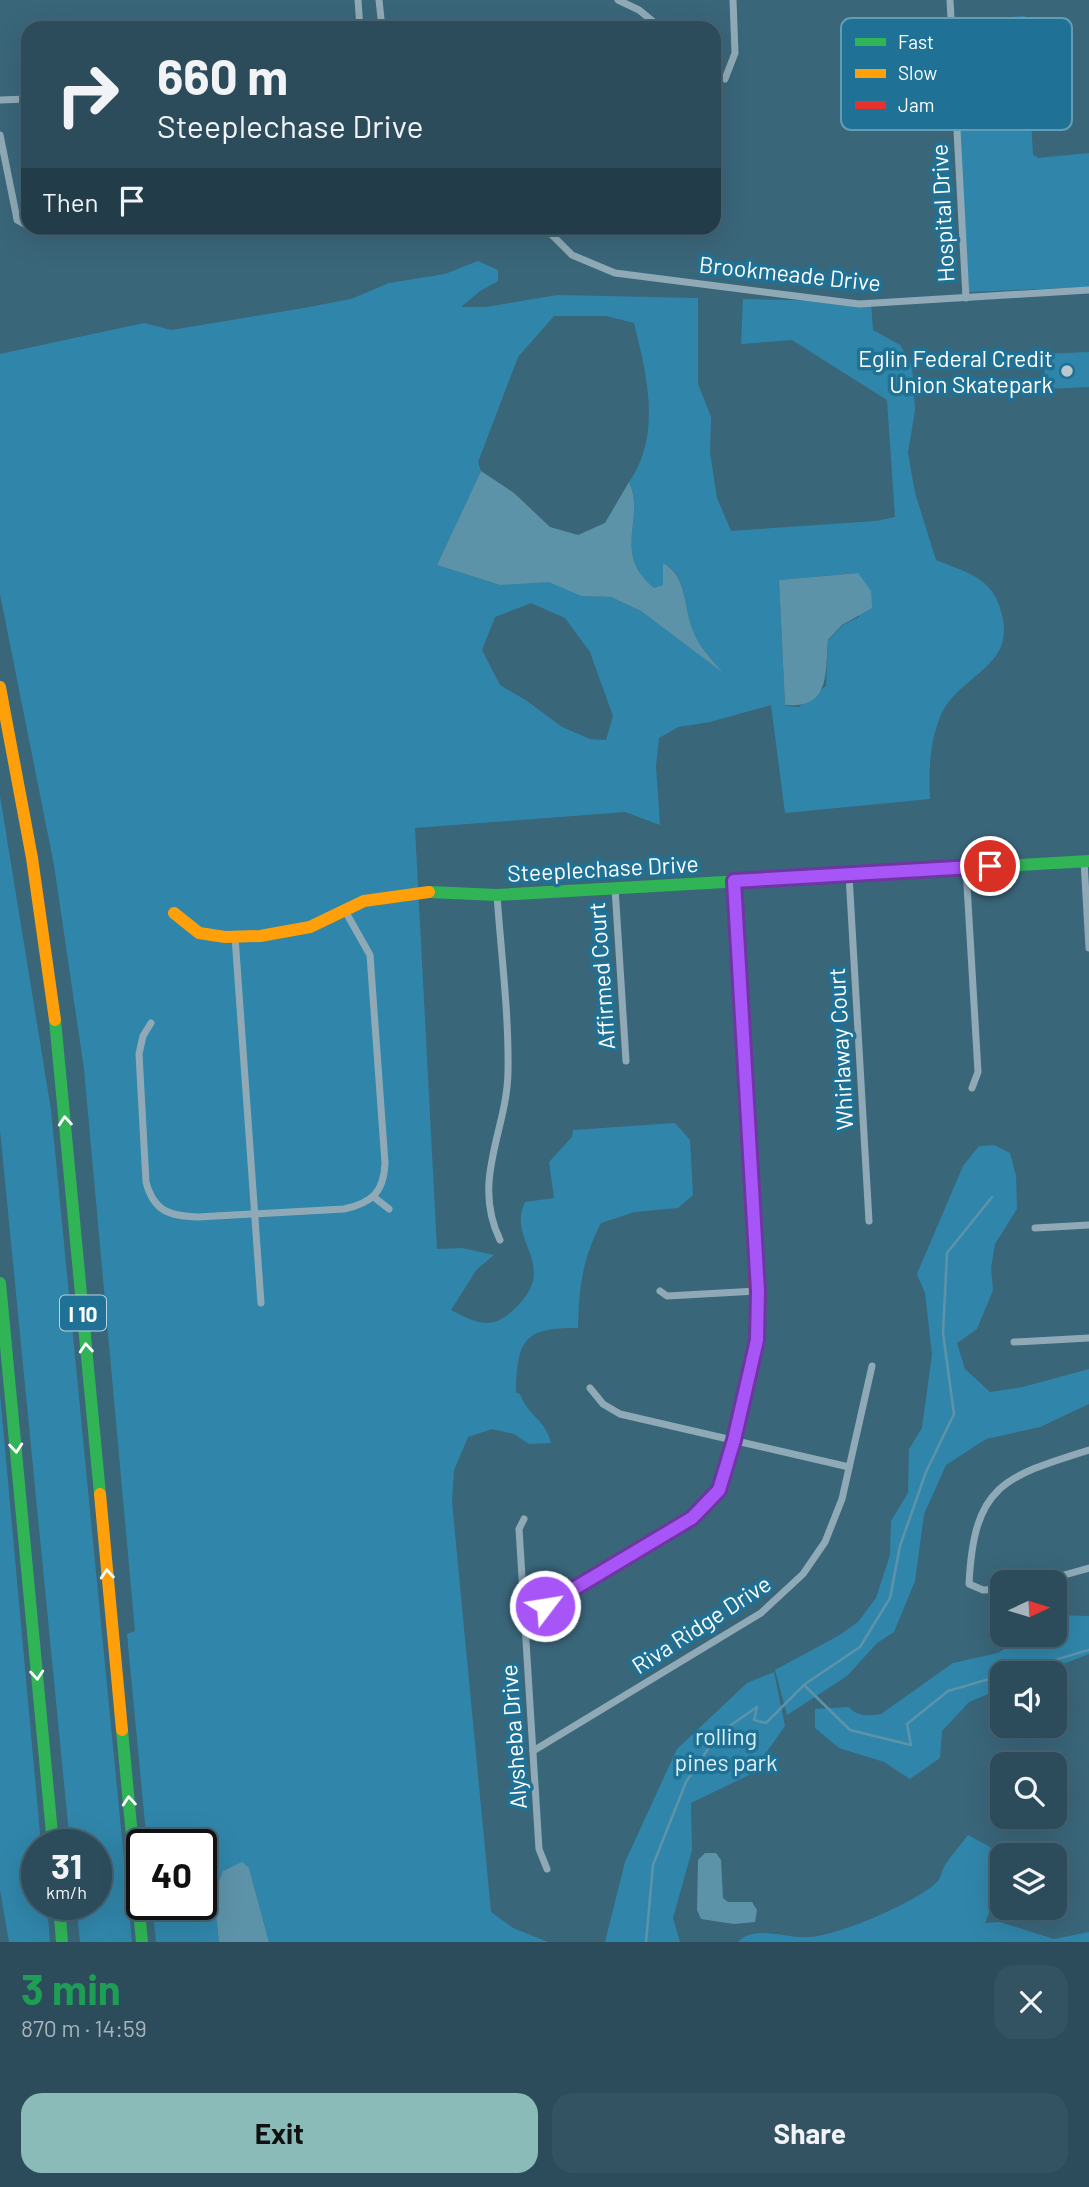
<!DOCTYPE html>
<meta charset="utf-8">
<style>
:root{--surface:#2c4c5c;--page:#345362;--text:#f1f3f6;--muted:#a6b4bb;--line:#486372;--accent:#8bbbb9}
body{margin:0;font-family:Barlow,sans-serif;background:var(--page);color:var(--text);height:100vh;display:flex;flex-direction:column;font-size:26px;white-space:nowrap}
*{box-sizing:border-box;margin:0}
p{font-size:23px;color:var(--muted)}
.icon{flex:none;width:38px;height:38px;fill:none;stroke:currentColor;stroke-width:2;stroke-linecap:round;stroke-linejoin:round}
.map{position:relative;height:1942px;overflow:hidden}
.side{display:flex;flex-direction:column;background:var(--surface);flex:1}
.side>*{flex:none}
.top-card{position:absolute;left:21px;top:21px;width:700px;height:214px;border-radius:21px;box-shadow:0 7px 28px #0002,0 0 0 2px var(--line);background:#2c4c5c;color:var(--text);overflow:hidden}
.needle{width:46px;rotate:86deg}
.tools{position:absolute;left:990px;top:1570px;display:grid;gap:14px}
.tools a{display:grid;place-items:center;width:77px;height:77px;border-radius:14px;background:var(--surface);box-shadow:0 7px 28px #0002,0 0 0 2px var(--line);font-size:35px}
.speed{position:absolute;left:21px;top:1829px;display:flex;gap:14px;font-size:35px;font-weight:700;text-align:center}
.speed>*{display:grid;place-content:center;width:91px;height:91px;border-radius:50%;background:var(--surface);box-shadow:0 7px 28px #0002,0 0 0 2px var(--line);line-height:1}
.speed small{font-size:18px;font-weight:400}
.speed .limit{border:4px solid #111;border-radius:10px;background:#fff;color:#111}
.pin{position:absolute;display:grid;place-items:center;width:60px;height:60px;color:#fff;margin:-30px;border:4px solid #fff;border-radius:50%;box-shadow:0 2px 7px #0007}
.me{position:absolute;width:77px;margin:-38px;rotate:59deg;stroke-linejoin:round;filter:drop-shadow(0 0 5px #0008)}
.turn{display:flex;align-items:center;gap:24px;height:147px;padding:0 21px;font-size:32px}
.turn .icon{width:91px;height:91px;stroke-width:2.5}
.turn b{display:block;font-size:49px;line-height:60px}
.then{display:flex;align-items:center;height:66px;padding:0 21px;background:#0003;gap:14px;font-size:26px}
.round{display:grid;place-items:center;flex:none;width:74px;height:74px;border-radius:21px;background:var(--page)}
.summary{display:flex;align-items:center;justify-content:space-between;height:119px;padding:0 21px}
h1{font-size:42px;font-weight:700;line-height:52px;color:#1e9e55}
.button{display:flex;gap:14px;margin-top:auto;padding:14px 21px}
.button a{flex:1;height:80px;border-radius:21px;background:var(--accent);color:#111;font-size:28px;font-weight:700;line-height:80px;text-align:center}
.button a+a{background:var(--page);color:var(--text)}
.map>svg:first-child{display:block}
.green{fill:#3086aa;fill-rule:evenodd}
.water{fill:#5d93a9}
.lines{fill:none;stroke-linecap:round;stroke-linejoin:round}
.stream{stroke:#5d93a9;stroke-width:2.5}
.street{stroke:#8faab6;stroke-width:7}
.fast{stroke:#30b455;stroke-width:12}
.slow{stroke:#ff9f0a;stroke-width:12}
.jam{stroke:#e5322d;stroke-width:12}
.oneway{stroke:#fff}
.route-casing{stroke:#6d37a1;stroke-width:18}
.route{stroke:#a855f7;stroke-width:12}
.poi-dot{fill:#bac9d0;stroke:#1f7195;stroke-width:2.5}
.labels{text-anchor:middle;dominant-baseline:central;stroke-width:7;stroke-linejoin:round;paint-order:stroke}
.shield{fill:#1f7195;stroke:#bcd4df;stroke-width:2}
.shield-label{font-size:21px;font-weight:bold;fill:#fff}
.street-label{font-size:23px;fill:#fff;stroke:#1f7195}
.poi-label{font-size:23px;fill:#fff;stroke:#1f7195;text-anchor:end}
.park-label{font-size:23px;fill:#d9f1fa;stroke:#1f7195}
.key{fill:#1f7195;stroke:#629cb5;stroke-width:2}
.key-label{font-size:19px;fill:#fff}
</style>
<div class="map">
<svg width="1089" height="1942" viewBox="0 0 1089 1942">
<rect width="100%" height="100%" fill="#3a667a"/>
<!-- green -->
<g class="green">
<polygon points="1025,16 1033,155 1038,158 1089,153 1089,287 969,292 951,21"/>
<path d="M478,261L498,270V281L480,291L461,307H486L557,295L698,298V384L711,417L710,453L717,498L731,531L876,521L895,517L887,400L792,340L741,344L743,299L871,302L873,330L900,345L912,366L915,410L908,453L915,493L936,560C971,574 996,579 1003,620C1005,630 1004,642 999,651C984,676 953,687 941,715C929,743 929,769 930,799L785,813L771,705L710,722L678,727L659,738L656,766L660,825L625,812L415,828L437,1249L462,1248L494,1255L477,1269L451,1310C472,1321 489,1331 510,1313C565,1266 505,1243 525,1202L554,1198L549,1162L572,1137L573,1130L675,1123L690,1140L693,1195L678,1208L634,1212L601,1223C582,1260 579,1287 578,1328C524,1327 517,1340 516,1393L520,1394C528,1416 546,1420 551,1443L529,1444L514,1434L492,1429L468,1437L454,1470L452,1502L491,1912L513,1928L548,1942H269L249,1868L214,1896L219,1942H156L152,1904H201V1844H147L127,1634L135,1631L84,1069L54,865L0,594V354L144,323L171,330L304,308L351,299L389,283L445,274ZM554,316H606L634,323C647,375 662,435 629,482C646,518 611,552 654,588L663,585V563C689,575 683,609 693,633C699,646 712,658 720,670L641,611L611,597L581,596L549,581L500,585L437,565L481,471L478,462L518,357ZM857,573L859,617L843,625L828,641L826,686L799,707L785,706L779,580ZM531,603L565,618L590,652L613,716L606,740L590,739L562,727L527,701L500,685L482,650L495,617Z"/>
<polygon points="1089,352 1089,387 1045,389 1044,354"/>
<polygon points="0,796 51,1110 132,1942 80,1942 76,1904 96,1904 96,1844 70,1844 0,1130"/>
<polygon points="994,1145 1010,1153 1016,1176 1017,1209 995,1244 991,1268 993,1290 977,1329 957,1343 965,1369 990,1392 1023,1387 1089,1369 1089,1404 1040,1427 986,1439 946,1465 924,1514 915,1581 894,1632 877,1643 847,1676 787,1715 775,1670 838,1636 858,1622 876,1598 890,1555 891,1521 908,1493 909,1449 922,1428 932,1354 925,1293 917,1274 963,1166 979,1146"/>
<polygon points="0,1394 41,1844 37,1844 37,1904 47,1904 50,1942 9,1942 0,1890"/>
<path d="M1056,1615L1089,1616V1654L1040,1673H1003V1688L969,1702L942,1731L940,1758L910,1779L884,1762L839,1748L815,1728V1709L849,1707C857,1717 869,1716 881,1714L953,1663L998,1653L1026,1635L1055,1634Z"/>
<polygon points="774,1672 785,1726 751,1774 691,1803 692,1850 673,1918 680,1942 605,1942 625,1862 677,1749 747,1683"/>
<path d="M968,1835L990,1847L1000,1885L985,1923L1000,1922L1054,1939L1089,1932V1942H738C756,1924 784,1939 809,1937C838,1936 914,1903 936,1883C941,1879 942,1870 945,1865C952,1854 961,1845 968,1835Z"/>
</g>
<!-- water -->
<g class="water">
<path d="M481,471L514,493L550,527L578,535L605,523L629,482C646,518 611,553 654,588L663,585V563C688,576 683,607 693,631C698,646 713,660 722,672L641,611L611,597L581,596L549,582L500,585L437,565Z"/>
<path d="M858,573L871,591L872,608L842,625L828,640C825,673 831,709 785,705L779,580Z"/>
<polygon points="705,1853 716,1853 721,1860 723,1898 728,1902 752,1902 757,1910 755,1922 734,1924 701,1919 697,1910 698,1860"/>
<polygon points="242,1862 249,1868 269,1942 219,1942 214,1896 223,1871"/>
</g>
<g class="lines">
<!-- stream -->
<g class="stream">
<polyline points="1010,1673 1089,1650"/>
<polyline points="805,1684 860,1647 890,1598 900,1546 926,1472 954,1414 943,1333 947,1253 992,1197"/>
<polyline points="646,1942 653,1865 686,1782 718,1734 757,1707 754,1720 766,1723 804,1685 850,1730 911,1745 907,1724 948,1691 1003,1675"/>
</g>
<!-- street -->
<g class="street">
<polyline points="358,0 360,28"/>
<polyline points="379,0 382,28"/>
<polyline points="618,0 639,10 661,28"/>
<polyline points="950,0 966,298"/>
<polyline points="714,72 725,79 735,53 733,0"/>
<polyline points="0,100 28,99"/>
<polyline points="0,135 16,214 17,220 28,226"/>
<polyline points="545,228 572,255 615,273 859,304 1089,290"/>
<polyline points="1084,861 1089,948"/>
<polyline points="966,868 978,1072 972,1088"/>
<polyline points="849,875 869,1221"/>
<polyline points="615,888 626,1061"/>
<path d="M497,895C501,953 509,1013 508,1072C507,1131 471,1180 500,1240"/>
<polyline points="235,937 261,1303"/>
<path d="M151,1023L143,1036L139,1054L146,1182C154,1212 170,1216 198,1217L344,1209C372,1203 384,1192 385,1163L370,955L344,909"/>
<polyline points="375,1198 389,1209"/>
<polyline points="1035,1228 1089,1225"/>
<polyline points="660,1291 667,1296 757,1291"/>
<polyline points="1014,1342 1089,1338"/>
<polyline points="590,1388 603,1404 620,1414 849,1467"/>
<polyline points="524,1519 519,1529 539,1849 547,1869"/>
<polyline points="1039,1582 1089,1568"/>
<path d="M1003,1589L983,1590L969,1584C974,1486 1002,1477 1089,1450"/>
<polyline points="533,1751 761,1613 803,1574 825,1542 842,1499 872,1366"/>
</g>
<!-- fast -->
<g class="fast">
<polyline points="734,881 747,1106"/>
<polyline points="429,892 497,895 1089,861"/>
<polyline points="55,1020 100,1494"/>
<polyline points="0,1283 53,1844"/>
<polyline points="122,1730 142,1942"/>
<polyline points="59,1904 62,1942"/>
</g>
<!-- slow -->
<g class="slow">
<polyline points="0,687 32,858 55,1020"/>
<polyline points="174,913 199,933 225,937 260,936 310,927 364,901 429,892"/>
<polyline points="100,1494 122,1730"/>
<polyline points="524,1619 693,1518 719,1490 746,1386"/>
</g>
<!-- jam -->
<polyline class="jam" points="746,1386 757,1340 747,1106"/>
</g>
<!-- one-way arrows -->
<defs><path id="oneway-chevron" d="M-2-3.5L2.5 0L-2 3.5" fill="none" stroke-width="1.6" stroke-linecap="round" stroke-linejoin="round" transform="scale(1.75)"/></defs>
<g class="oneway">
<use href="#oneway-chevron" transform="translate(65 1121) rotate(-95)"/>
<use href="#oneway-chevron" transform="translate(86 1348) rotate(-95)"/>
<use href="#oneway-chevron" transform="translate(16 1448) rotate(85)"/>
<use href="#oneway-chevron" transform="translate(107 1574) rotate(-95)"/>
<use href="#oneway-chevron" transform="translate(37 1675) rotate(85)"/>
<use href="#oneway-chevron" transform="translate(129 1801) rotate(-95)"/>
</g>
<g class="lines">
<defs>
<polyline id="route" points="545,1606 692,1518 719,1490 734,1440 757,1340 758,1291 734,881 990,866"/>
</defs>
<!-- route casing -->
<use href="#route" class="route-casing"/>
<!-- route -->
<use href="#route" class="route"/>
</g>
<!-- markers -->
<circle class="poi-dot" cx="1067" cy="371" r="7"/>
<g class="labels">
<!-- shield labels -->
<rect class="shield" x="60" y="1295.5" width="46" height="35" rx="5"/>
<g class="shield-label">
<text x="83" y="1313">I 10</text>
</g>
<!-- street labels -->
<g class="street-label">
<text transform="translate(942 213) rotate(-93)">Hospital Drive</text>
<text transform="translate(790 273) rotate(6)">Brookmeade Drive</text>
<text transform="translate(603 868) rotate(-3)">Steeplechase Drive</text>
<text transform="translate(601 976) rotate(-94)">Affirmed Court</text>
<text transform="translate(840 1049) rotate(-93)">Whirlaway Court</text>
<text transform="translate(701 1624) rotate(-33)">Riva Ridge Drive</text>
<text transform="translate(513 1737) rotate(-94)">Alysheba Drive</text>
</g>
<!-- poi labels -->
<g class="poi-label">
<text x="1053" y="358">Eglin Federal Credit<tspan x="1053" dy="26">Union Skatepark</tspan></text>
</g>
<!-- park labels -->
<g class="park-label">
<text x="726" y="1736">rolling<tspan x="726" dy="26">pines park</tspan></text>
</g>
</g>
<!-- legend -->
<rect x="841" y="18" width="231" height="112" rx="10" class="key"/>
<rect x="855" y="38" width="31" height="8" fill="#30b455"/>
<rect x="855" y="69" width="31" height="9" fill="#ff9f0a"/>
<rect x="855" y="101" width="31" height="8" fill="#e5322d"/>
<g class="key-label">
<text x="898" y="49">Fast</text>
<text x="898" y="80">Slow</text>
<text x="898" y="112">Jam</text>
</g>
</svg>
<div class="tools">
<a><svg class="needle" viewBox="-14 -14 28 28"><path d="M0-13l5 13h-10z" fill="#e53935"/><path d="M0 13l5-13h-10z" fill="#a6b4bb"/></svg></a>
<a><svg class="icon" aria-label="sound" viewBox="0 0 24 24"><path d="M4 9h4l5-4v14l-5-4H4zM17 9q2 3 0 6"/></svg></a>
<a><svg class="icon" aria-label="search" viewBox="0 0 24 24"><circle cx="10" cy="10" r="6"/><path d="M15 15l6 6"/></svg></a>
<a><svg class="icon" aria-label="layers" viewBox="0 0 24 24"><path d="M12 4l9 5-9 5-9-5zM3 14l9 5 9-5"/></svg></a>
</div>
<div class="speed"><div>31<small>km/h</small></div><div class="limit">40</div></div>
<div class="pin" style="left:990px;top:866px;background:#d93025"><svg class="icon" aria-label="arrive" viewBox="0 0 24 24"><path d="M6 21V4h12l-3 4 3 4H6"/></svg></div>
<svg class="me" style="left:545px;top:1606px" viewBox="-20 -20 40 40"><circle r="17" fill="#a855f7" stroke="#fff" stroke-width="3"/><path d="M0-11L8 9 0 5-8 9z" fill="#fff"/></svg>
<div class="top-card">
<div class="turn"><svg class="icon" aria-label="right" viewBox="0 0 24 24"><path d="M7 20v-9h11M14 6l5 5-5 5"/></svg><div><b>660 m</b>Steeplechase Drive</div></div>
<div class="then">Then<svg class="icon" aria-label="arrive" viewBox="0 0 24 24"><path d="M6 21V4h12l-3 4 3 4H6"/></svg></div>
</div>
</div>
<section class="side">
<div class="summary"><div><h1>3 min</h1><p>870 m · 14:59</p></div><a class="round"><svg class="icon" aria-label="close" viewBox="0 0 24 24"><path d="M6 6l12 12M18 6L6 18"/></svg></a></div>
<div class="button"><a>Exit</a><a>Share</a></div>
</section>
